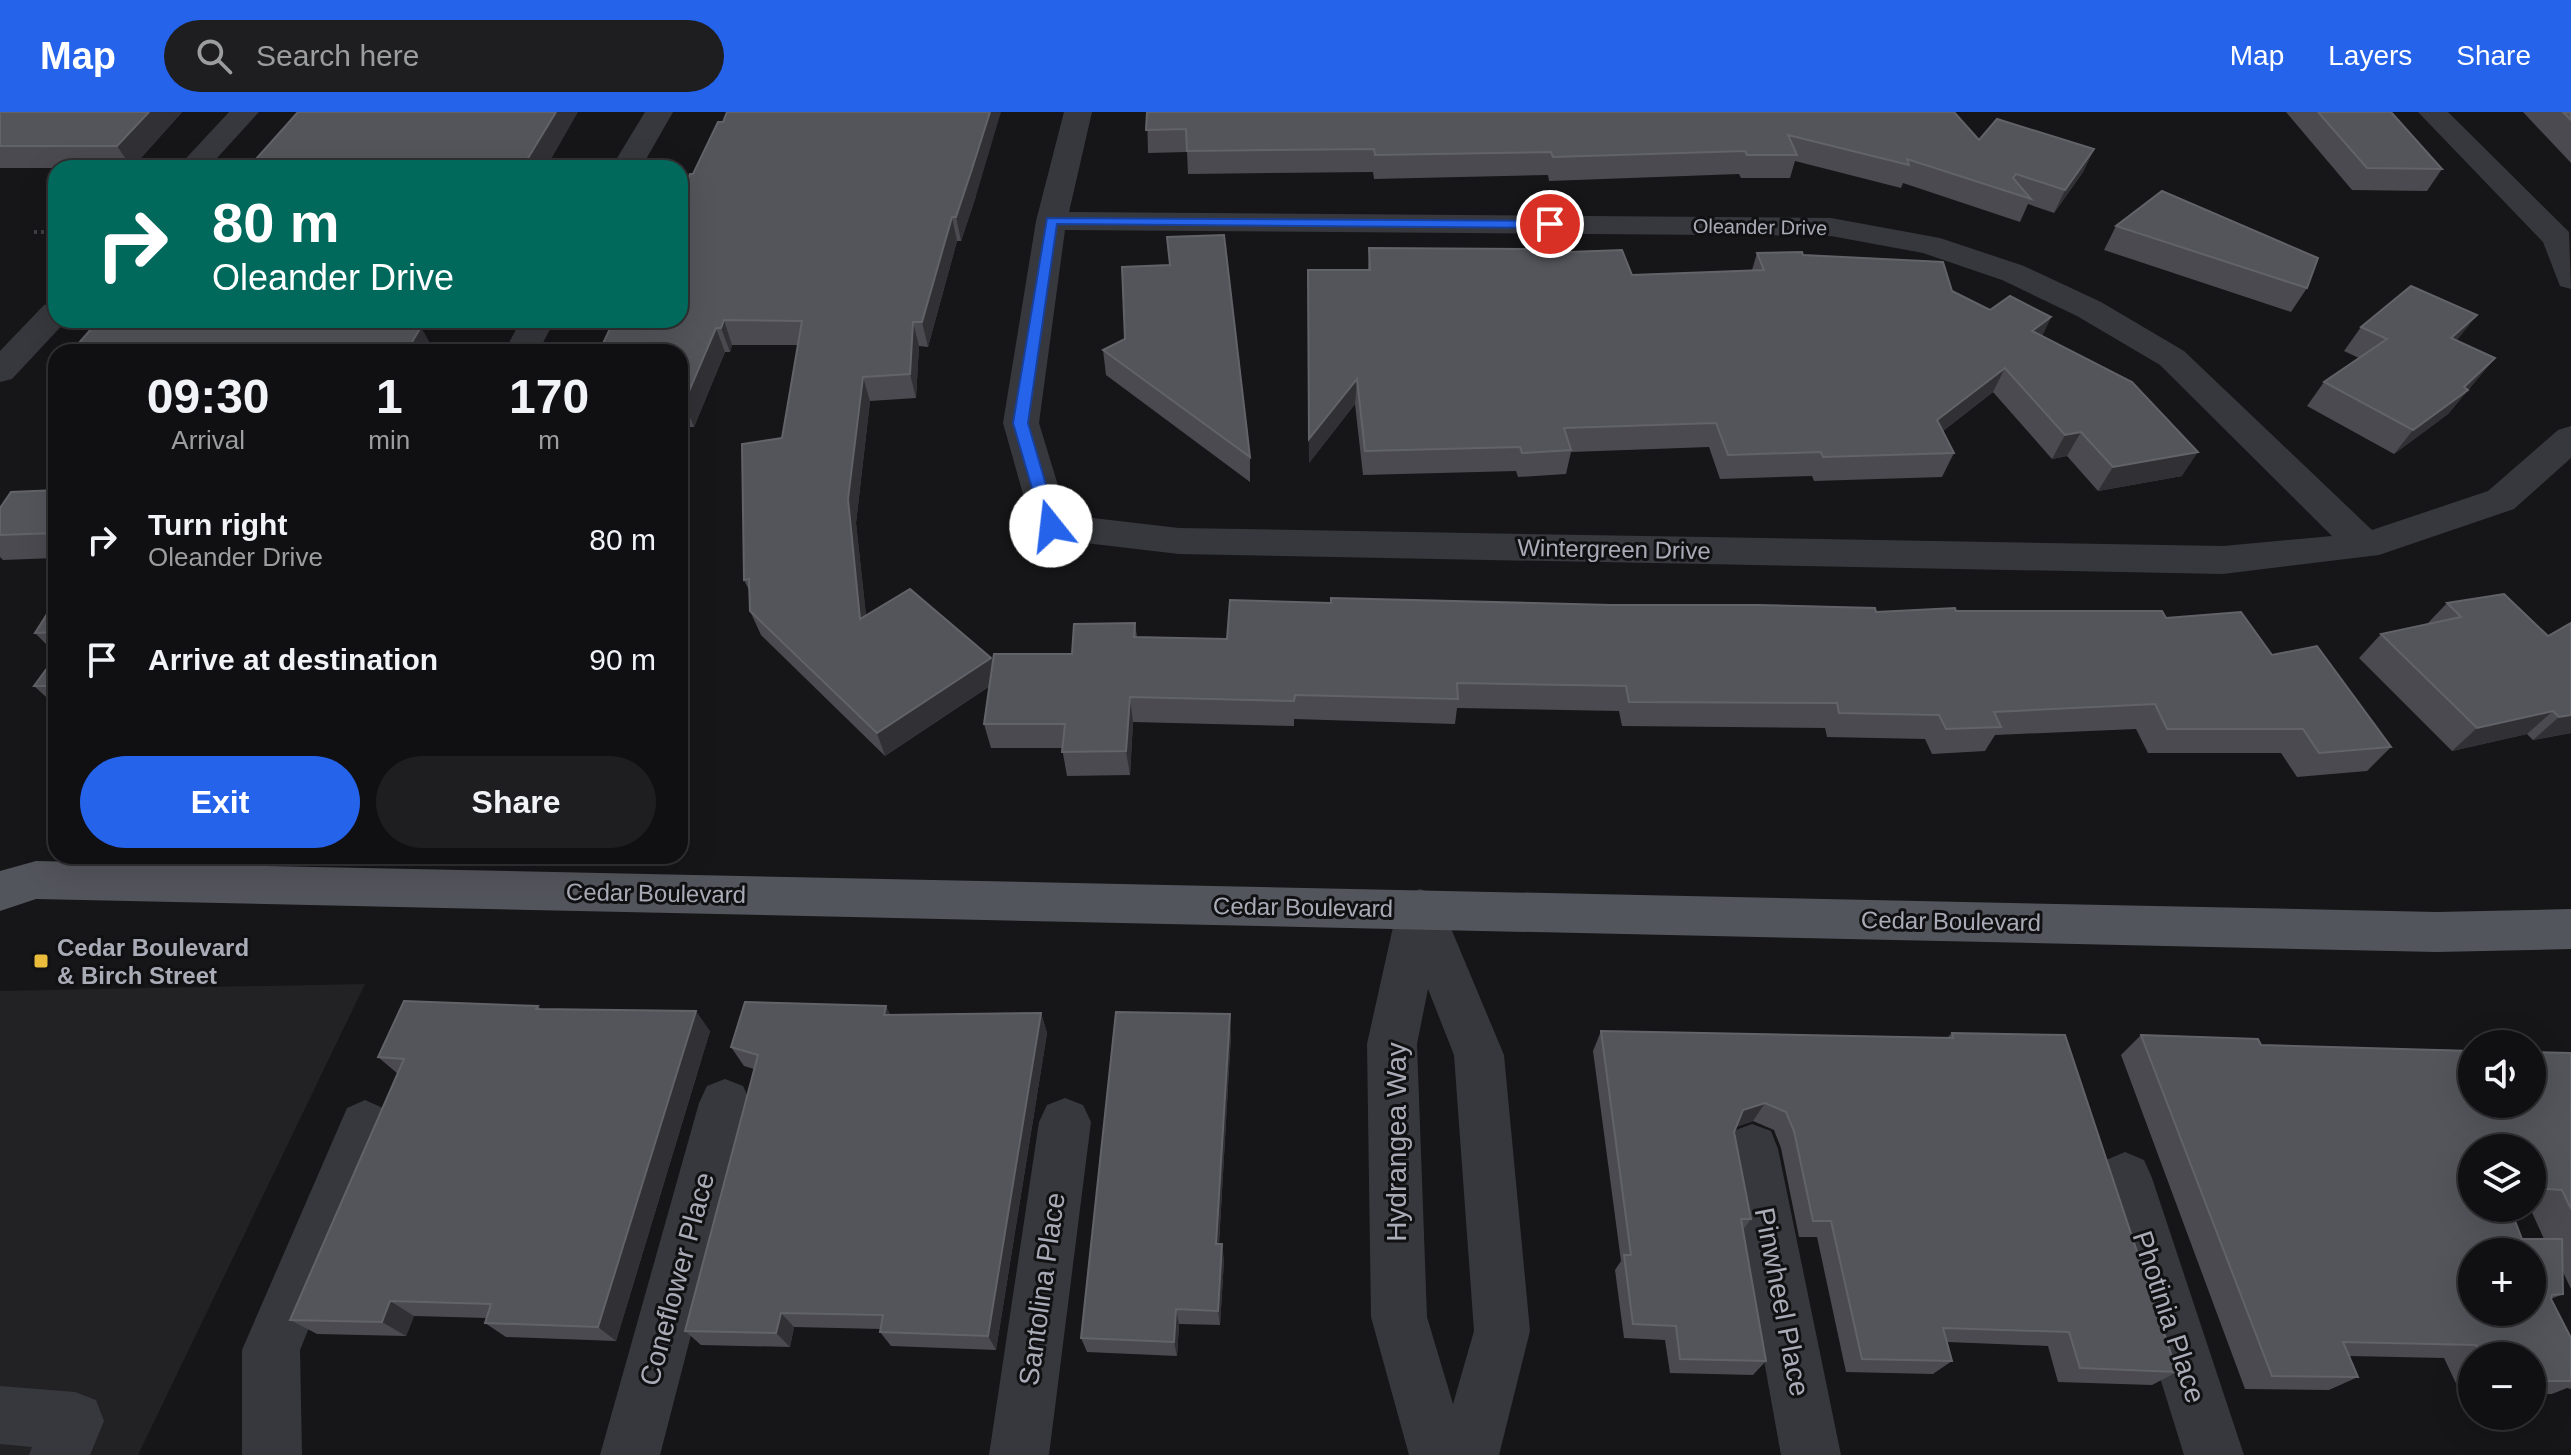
<!DOCTYPE html>
<meta charset="utf-8">
<style>
:root{--surface:#101012;--page:#1e1e20;--text:#f1f3f6;--muted:#9c9d9f;--line:#303032;--accent:#2563eb}
body{margin:0;font-family:Arial,sans-serif;background:var(--page);color:var(--text);height:100vh;display:flex;flex-direction:column;font-size:30px;white-space:nowrap}
*{box-sizing:border-box;margin:0}
p{font-size:26px;color:var(--muted)}
.icon{flex:none;width:44px;height:44px;fill:none;stroke:currentColor;stroke-width:2;stroke-linecap:round;stroke-linejoin:round}
.map{position:relative;flex:1;overflow:hidden}
.panel{position:absolute;left:48px;top:232px;width:640px;height:520px;display:flex;flex-direction:column;background:var(--surface);border-radius:24px;box-shadow:0 8px 32px #0002,0 0 0 2px var(--line)}
.panel>*{flex:none}
.banner{position:absolute;left:48px;top:48px;width:640px;height:168px;border-radius:24px;box-shadow:0 8px 32px #0002,0 0 0 2px var(--line);background:#00695c;color:#fff;overflow:hidden}
.buttons{position:absolute;left:2458px;top:918px;display:grid;gap:16px}
.buttons a{display:grid;place-items:center;width:88px;height:88px;border-radius:50%;background:var(--surface);box-shadow:0 8px 32px #0002,0 0 0 2px var(--line);font-size:40px}
.pin{position:absolute;display:grid;place-items:center;width:68px;height:68px;color:#fff;margin:-34px;border:4px solid #fff;border-radius:50%;box-shadow:0 2px 8px #0007}
.me{position:absolute;width:88px;margin:-44px;rotate:344deg;stroke-linejoin:round;filter:drop-shadow(0 0 6px #0008)}
.turn{display:flex;align-items:center;gap:28px;height:168px;padding:0 32px;font-size:36px}
.turn .icon{width:104px;height:104px;stroke-width:2.5}
.turn b{display:block;font-size:56px;line-height:68px}
.eta{display:flex;justify-content:space-evenly;align-items:center;height:136px;text-align:center}
.eta b{font-size:48px;font-weight:700;line-height:56px}
.primary-button{display:flex;gap:16px;margin-top:auto;padding:16px 32px}
.primary-button a{flex:1;height:92px;border-radius:48px;background:var(--accent);color:#fff;font-size:32px;font-weight:700;line-height:92px;text-align:center}
.primary-button a+a{background:var(--page);color:var(--text)}
ul{padding:0;list-style:none}
li{display:flex;align-items:center;gap:24px;height:120px;padding:0 32px}
li div{flex:1}
li b{display:block;font-size:30px}
li em{font-style:normal}
header{display:flex;align-items:center;gap:48px;box-sizing:border-box;height:112px;padding:0 40px;background:var(--accent);color:#fff}
header strong{font-size:38px}
nav{display:flex;gap:44px;margin-inline-start:auto;font-size:28px}
.search{width:560px;height:72px;background:var(--page);display:flex;align-items:center;gap:20px;box-sizing:border-box;padding:0 28px;border-radius:44px;color:var(--muted);font-size:30px}
.map>svg:first-child{display:block}
.built{fill:#222225}
.lines{fill:none;stroke-linecap:round;stroke-linejoin:round}
.path{stroke:#3d3f44;stroke-width:4;stroke-dasharray:3 4;stroke-linecap:butt}
.minor{fill:#37383d;fill-rule:evenodd}
.major{fill:#53555c;fill-rule:evenodd}
.wall{fill:#4a4a50;fill-rule:evenodd}
.shaded-wall{fill:#313135}
.building{fill:#54555b;stroke:#626269;stroke-width:2;fill-rule:evenodd}
.route{fill:#2563eb;stroke:#184099;stroke-width:2}
.poi-dot{fill:#eabc3c;stroke:#111113;stroke-width:3}
.labels{text-anchor:middle;dominant-baseline:central;stroke-width:6;stroke-linejoin:round;paint-order:stroke}
.far-street-label{font-size:20px;fill:#a9acb7;stroke:#111113}
.street-label{font-size:24px;fill:#a9acb7;stroke:#111113}
.poi-label{font-size:24px;font-weight:bold;fill:#a9acb7;stroke:#111113;text-anchor:start}
.near-street-label{font-size:28px;fill:#a9acb7;stroke:#111113}
</style>
<header>
<strong>Map</strong>
<div class="search"><svg class="icon" aria-label="search" viewBox="0 0 24 24"><circle cx="10" cy="10" r="6"/><path d="M15 15l6 6"/></svg>Search here</div>
<nav><a>Map</a><a>Layers</a><a>Share</a></nav>
</header>
<div class="map">
<svg width="2571" height="1343" viewBox="0 0 2571 1343">
<rect width="100%" height="100%" fill="#161618"/>
<!-- built -->
<polygon class="built" points="365,872 138,1343 0,1343 0,879"/>
<g class="lines">
<!-- path -->
<polyline class="path" points="34,120 56,120"/>
<!-- minor -->
<g class="minor">
<polygon points="229,0 259,0 208,56 177,56"/>
<polygon points="645,0 673,0 641,56 611,56"/>
<path d="M1064,0H1092L1069,100L1831,106L1940,126L2024,154L2101,190L2184,239L2372,418L2488,379L2558,318L2571,314V346L2514,397L2379,443L2223,462L1179,442L1051,427L1038,423L1032,414L1003,311L1036,109ZM1065,118L1831,124L1923,141L2002,168L2077,204L2160,253L2332,424L2223,434L1179,416L1067,403L1039,311Z"/>
<polygon points="2418,0 2448,0 2569,120 2571,177 2560,174 2543,130"/>
<polygon points="56,190 56,208 67,208 12,267 0,270 0,239 44,193"/>
<polygon points="521,208 555,208 538,240 504,240"/>
<path d="M1420,777L1437,783L1504,943L1530,1219L1499,1343H1409L1371,1205L1367,932L1397,797L1403,783ZM1428,877L1454,943L1474,1219L1453,1292L1427,1205L1417,932Z"/>
<polygon points="725,967 743,974 751,991 660,1343 600,1343 699,991 707,974"/>
<polygon points="1065,986 1083,993 1091,1010 1049,1343 989,1343 1039,1010 1047,993"/>
<polygon points="365,988 383,996 391,1013 300,1238 302,1343 242,1343 242,1238 347,996"/>
<polygon points="1752,1012 1771,1019 1778,1037 1841,1343 1781,1343 1726,1037 1733,1019"/>
<polygon points="2125,1040 2144,1048 2152,1066 2244,1343 2184,1343 2098,1066 2106,1048"/>
<polygon points="0,1274 75,1280 96,1288 104,1309 90,1343 29,1343 32,1335 0,1332"/>
</g>
<!-- major -->
<polygon class="major" points="36,749 2437,800 2571,797 2571,837 2437,840 36,787 0,799 0,759"/>
</g>
<!-- wall -->
<g class="wall">
<polygon points="0,0 182,0 132,56 0,56"/>
<polygon points="1147,0 1979,28 2094,37 2083,60 2054,101 2028,92 2020,110 1903,71 1901,76 1795,49 1790,66 1741,66 1739,62 1549,69 1548,63 1374,67 1373,60 1188,62 1187,40 1148,41"/>
<polygon points="2286,0 2391,0 2442,57 2427,79 2352,78"/>
<polygon points="2523,0 2571,0 2571,51"/>
<polygon points="976,84 961,129 957,129 928,235 919,234 916,286 870,289 856,411 866,504 991,546 993,554 1072,542 1135,511 1137,525 1227,527 1331,491 1876,500 1956,499 2166,506 2272,543 2391,635 2367,659 2297,665 2281,641 2148,641 2136,617 1995,623 1985,639 1932,642 1925,627 1827,625 1825,616 1622,614 1619,599 1457,596 1455,612 1294,607 1294,614 1133,610 1130,663 1067,664 1062,636 991,636 984,612 990,574 885,644 761,523 750,499 750,480 744,468 782,326 798,233 732,233 730,240 725,240 694,315 680,315 680,240 599,240"/>
<polygon points="2116,114 2307,176 2291,200 2104,138"/>
<polygon points="1369,136 1541,141 1632,163 1752,158 1757,141 1803,143 1952,179 1990,198 2051,205 2042,224 2182,364 2098,379 2067,344 2052,347 1993,280 1943,319 1954,341 1942,365 1814,369 1812,364 1720,367 1709,335 1571,340 1566,362 1518,365 1516,359 1363,363 1355,292 1309,351 1308,182 1368,158"/>
<polygon points="2361,215 2456,228 2495,246 2448,302 2394,342 2307,294 2324,270 2359,246 2344,239"/>
<polygon points="1125,227 1250,345 1250,370 1106,263 1103,238"/>
<polygon points="56,378 56,446 3,448 0,445 0,396"/>
<polygon points="56,488 56,542 35,521"/>
<polygon points="2447,491 2548,524 2571,621 2533,628 2527,622 2452,639 2359,546 2381,522 2427,512"/>
<polygon points="56,544 56,594 34,574"/>
<polygon points="538,894 541,897 710,919 616,1229 506,1225 485,1211 487,1206 414,1204 406,1224 317,1222 290,1208 398,962 378,945"/>
<polygon points="1041,901 1047,921 996,1238 891,1234 880,1220 881,1217 794,1215 790,1235 701,1233 685,1219 754,957 744,954 731,935 891,903"/>
<polygon points="1601,919 1947,926 1952,921 2177,1260 2152,1273 2058,1270 2048,1234 1947,1230 1952,1249 1933,1262 1846,1260 1817,1125 1799,1125 1781,1036 1774,1018 1753,1009 1736,1015 1734,1020 1751,1107 1743,1118 1766,1249 1753,1263 1670,1261 1665,1228 1624,1226 1615,1158 1621,1149 1593,939"/>
<polygon points="1231,922 1219,1132 1224,1148 1220,1213 1179,1212 1177,1244 1087,1240 1081,1226"/>
<path d="M2141,923L2261,933L2571,941V1177L2563,1160V1182L2551,1187L2571,1226V1277L2567,1276L2552,1282H2532V1244H2472V1282H2461L2444,1246L2349,1244L2358,1265L2329,1278L2245,1277L2121,943ZM2472,1036H2532V1096H2530L2544,1127H2522Z"/>
</g>
<!-- shaded-wall -->
<g class="shaded-wall">
<polygon points="149,0 182,0 132,56 117,34"/>
<polygon points="556,0 578,0 546,56 522,56"/>
<polygon points="990,0 1001,0 976,84 961,129 956,105"/>
<polygon points="2094,37 2083,60 2054,101 2065,78"/>
<polygon points="952,105 957,129 928,235 922,210"/>
<polygon points="2477,203 2458,227 2432,250 2451,226"/>
<polygon points="2051,205 2039,230 2032,219"/>
<polygon points="379,208 393,208 401,221 375,215"/>
<polygon points="724,208 732,233 730,240 721,216"/>
<polygon points="913,210 919,234 916,286 910,262"/>
<polygon points="421,215 435,240 406,240"/>
<polygon points="716,216 725,240 694,315 684,291"/>
<polygon points="2495,246 2448,302 2394,342 2413,318 2464,275"/>
<polygon points="2005,256 1993,280 1926,332 1937,308"/>
<polygon points="863,265 870,289 856,411 869,530 860,507 848,387"/>
<polygon points="1357,267 1355,292 1309,351 1309,327"/>
<polygon points="2081,320 2067,344 2052,347 2065,323"/>
<polygon points="2198,340 2182,364 2098,379 2113,355"/>
<polygon points="991,546 997,569 885,644 877,621"/>
<polygon points="1130,585 1133,610 1130,663 1126,639"/>
<polygon points="2553,599 2527,622 2452,639 2477,616"/>
<polygon points="2571,603 2571,621 2533,628 2559,605"/>
<polygon points="886,894 896,913 884,903"/>
<polygon points="696,899 710,919 616,1229 598,1215"/>
<polygon points="1041,901 1047,921 996,1238 988,1224"/>
<polygon points="1230,902 1231,922 1218,1148 1216,1132"/>
<polygon points="1765,991 1753,1009 1732,1016 1743,998"/>
<polygon points="1222,1132 1224,1148 1220,1213 1218,1199"/>
<polygon points="390,1189 414,1204 406,1224 382,1210"/>
<polygon points="1176,1197 1179,1212 1177,1244 1174,1230"/>
<polygon points="781,1201 794,1215 790,1235 776,1221"/>
</g>
<!-- building -->
<g class="building">
<polygon points="0,0 149,0 117,34 0,34"/>
<polygon points="298,0 556,0 522,56 248,56"/>
<polygon points="727,0 990,0 971,60 956,105 952,105 922,210 913,210 910,262 863,265 848,387 860,507 910,477 991,546 877,621 750,499 749,467 744,468 742,332 782,326 802,209 724,208 721,216 716,216 684,291 680,291 680,240 599,240 614,208 680,208 680,86 690,62 693,62 718,10 723,10"/>
<polygon points="1147,0 1954,0 1979,28 1997,7 2094,37 2065,78 2016,62 2013,66 2031,87 1907,47 1909,53 1788,23 1797,43 1747,43 1745,39 1553,45 1551,40 1375,43 1374,37 1187,39 1186,17 1146,18"/>
<polygon points="2318,0 2391,0 2442,57 2367,56"/>
<polygon points="2563,0 2571,0 2571,8"/>
<polygon points="2162,79 2318,146 2307,176 2116,114"/>
<polygon points="1224,123 1250,345 1103,238 1125,227 1122,155 1170,153 1167,125"/>
<polygon points="1369,136 1540,137 1541,141 1622,138 1632,163 1764,158 1757,141 1802,140 1803,143 1943,150 1952,179 1990,198 2010,184 2051,205 2032,219 2132,270 2198,340 2113,355 2081,320 2065,323 2005,256 1937,308 1954,341 1823,345 1821,340 1728,343 1716,311 1564,316 1571,338 1522,341 1520,335 1365,339 1357,267 1309,327 1308,158 1370,158"/>
<polygon points="2411,174 2477,203 2451,226 2495,246 2464,275 2468,278 2413,318 2324,270 2387,227 2361,215"/>
<polygon points="147,208 379,208 375,215 421,215 406,240 71,240 98,209 146,209"/>
<polygon points="56,378 56,421 0,423 0,396 11,380"/>
<polygon points="2504,482 2548,524 2571,511 2571,603 2559,605 2553,599 2477,616 2381,522 2461,505 2447,491"/>
<polygon points="1331,486 1611,493 1757,493 1875,496 1876,500 1955,496 1956,499 2162,499 2166,506 2241,500 2272,543 2317,534 2391,635 2319,641 2303,617 2167,617 2155,592 1994,600 2001,615 1946,617 1939,603 1839,601 1837,591 1629,590 1626,574 1457,571 1458,587 1295,583 1294,589 1130,585 1126,639 1062,640 1065,612 984,612 994,542 1072,542 1074,512 1135,511 1134,525 1227,527 1230,488 1331,491"/>
<polygon points="56,488 56,520 35,521"/>
<polygon points="56,544 56,574 34,574"/>
<polygon points="404,889 538,894 536,897 696,899 598,1215 485,1211 491,1192 390,1189 382,1210 290,1208 404,947 378,945"/>
<polygon points="745,890 886,894 884,903 1041,901 988,1224 880,1220 883,1203 781,1201 776,1221 685,1219 758,943 731,935"/>
<polygon points="1116,900 1230,902 1216,1132 1222,1132 1218,1199 1176,1197 1174,1230 1081,1226"/>
<polygon points="1601,919 1953,926 1952,921 2065,923 2177,1260 2080,1256 2069,1220 1943,1216 1952,1249 1862,1247 1831,1109 1813,1109 1794,1019 1786,1000 1765,991 1743,998 1734,1020 1751,1107 1741,1107 1766,1249 1680,1247 1676,1214 1633,1212 1624,1143 1631,1143"/>
<path d="M2141,923L2258,927L2261,933L2472,939V992H2532V940L2571,941V1097L2562,1078L2532,1076V1036H2472V1096H2510L2522,1127H2562L2563,1182L2552,1183L2551,1187L2571,1226V1269H2532V1244H2482L2476,1233L2343,1230L2358,1265L2272,1264ZM2472,1140H2532V1200H2472Z"/>
</g>
<!-- route -->
<polygon class="route" points="1047,106 1550,109 1556,112 1550,116 1057,112 1028,311 1058,414 1051,420 1043,414 1013,311"/>
<!-- markers -->
<rect class="poi-dot" x="33" y="841" width="16" height="16" rx="4"/>
<g class="labels">
<!-- far-street labels -->
<g class="far-street-label">
<text transform="translate(1760 115) rotate(1)">Oleander Drive</text>
</g>
<!-- street labels -->
<g class="street-label">
<text transform="translate(1614 437) rotate(1)">Wintergreen Drive</text>
<text transform="translate(656 781) rotate(1)">Cedar Boulevard</text>
<text transform="translate(1303 795) rotate(1)">Cedar Boulevard</text>
<text transform="translate(1951 809) rotate(1)">Cedar Boulevard</text>
</g>
<!-- poi labels -->
<g class="poi-label">
<text x="57" y="835">Cedar Boulevard<tspan x="57" dy="28">&amp; Birch Street</tspan></text>
</g>
<!-- near-street labels -->
<g class="near-street-label">
<text transform="translate(1396 1030) rotate(-90)">Hydrangea Way</text>
<text transform="translate(677 1167) rotate(-75)">Coneflower Place</text>
<text transform="translate(1042 1177) rotate(-82)">Santolina Place</text>
<text transform="translate(1782 1190) rotate(79)">Pinwheel Place</text>
<text transform="translate(2169 1205) rotate(72)">Photinia Place</text>
</g>
</g>
</svg>
<div class="buttons">
<a><svg class="icon" aria-label="sound" viewBox="0 0 24 24"><path d="M4 9h4l5-4v14l-5-4H4zM17 9q2 3 0 6"/></svg></a>
<a><svg class="icon" aria-label="layers" viewBox="0 0 24 24"><path d="M12 4l9 5-9 5-9-5zM3 14l9 5 9-5"/></svg></a>
<a>+</a>
<a>−</a>
</div>
<div class="pin" style="left:1550px;top:112px;background:#d93025"><svg class="icon" aria-label="arrive" viewBox="0 0 24 24"><path d="M6 21V4h12l-3 4 3 4H6"/></svg></div>
<svg class="me" style="left:1051px;top:414px" viewBox="-20 -20 40 40"><circle r="19" fill="#fff"/><path d="M0-13L10 11 0 6-10 11z" fill="#2563eb"/></svg>
<div class="banner">
<div class="turn"><svg class="icon" aria-label="right" viewBox="0 0 24 24"><path d="M7 20v-9h11M14 6l5 5-5 5"/></svg><div><b>80 m</b>Oleander Drive</div></div>
</div>
<section class="panel">
<div class="eta">
<div><b>09:30</b><p>Arrival</p></div>
<div><b>1</b><p>min</p></div>
<div><b>170</b><p>m</p></div>
</div>
<ul>
<li><svg class="icon" aria-label="right" viewBox="0 0 24 24"><path d="M7 20v-9h11M14 6l5 5-5 5"/></svg><div><b>Turn right</b><p>Oleander Drive</p></div><em>80 m</em></li>
<li><svg class="icon" aria-label="arrive" viewBox="0 0 24 24"><path d="M6 21V4h12l-3 4 3 4H6"/></svg><div><b>Arrive at destination</b></div><em>90 m</em></li>
</ul>
<div class="primary-button"><a>Exit</a><a>Share</a></div>
</section>
</div>
